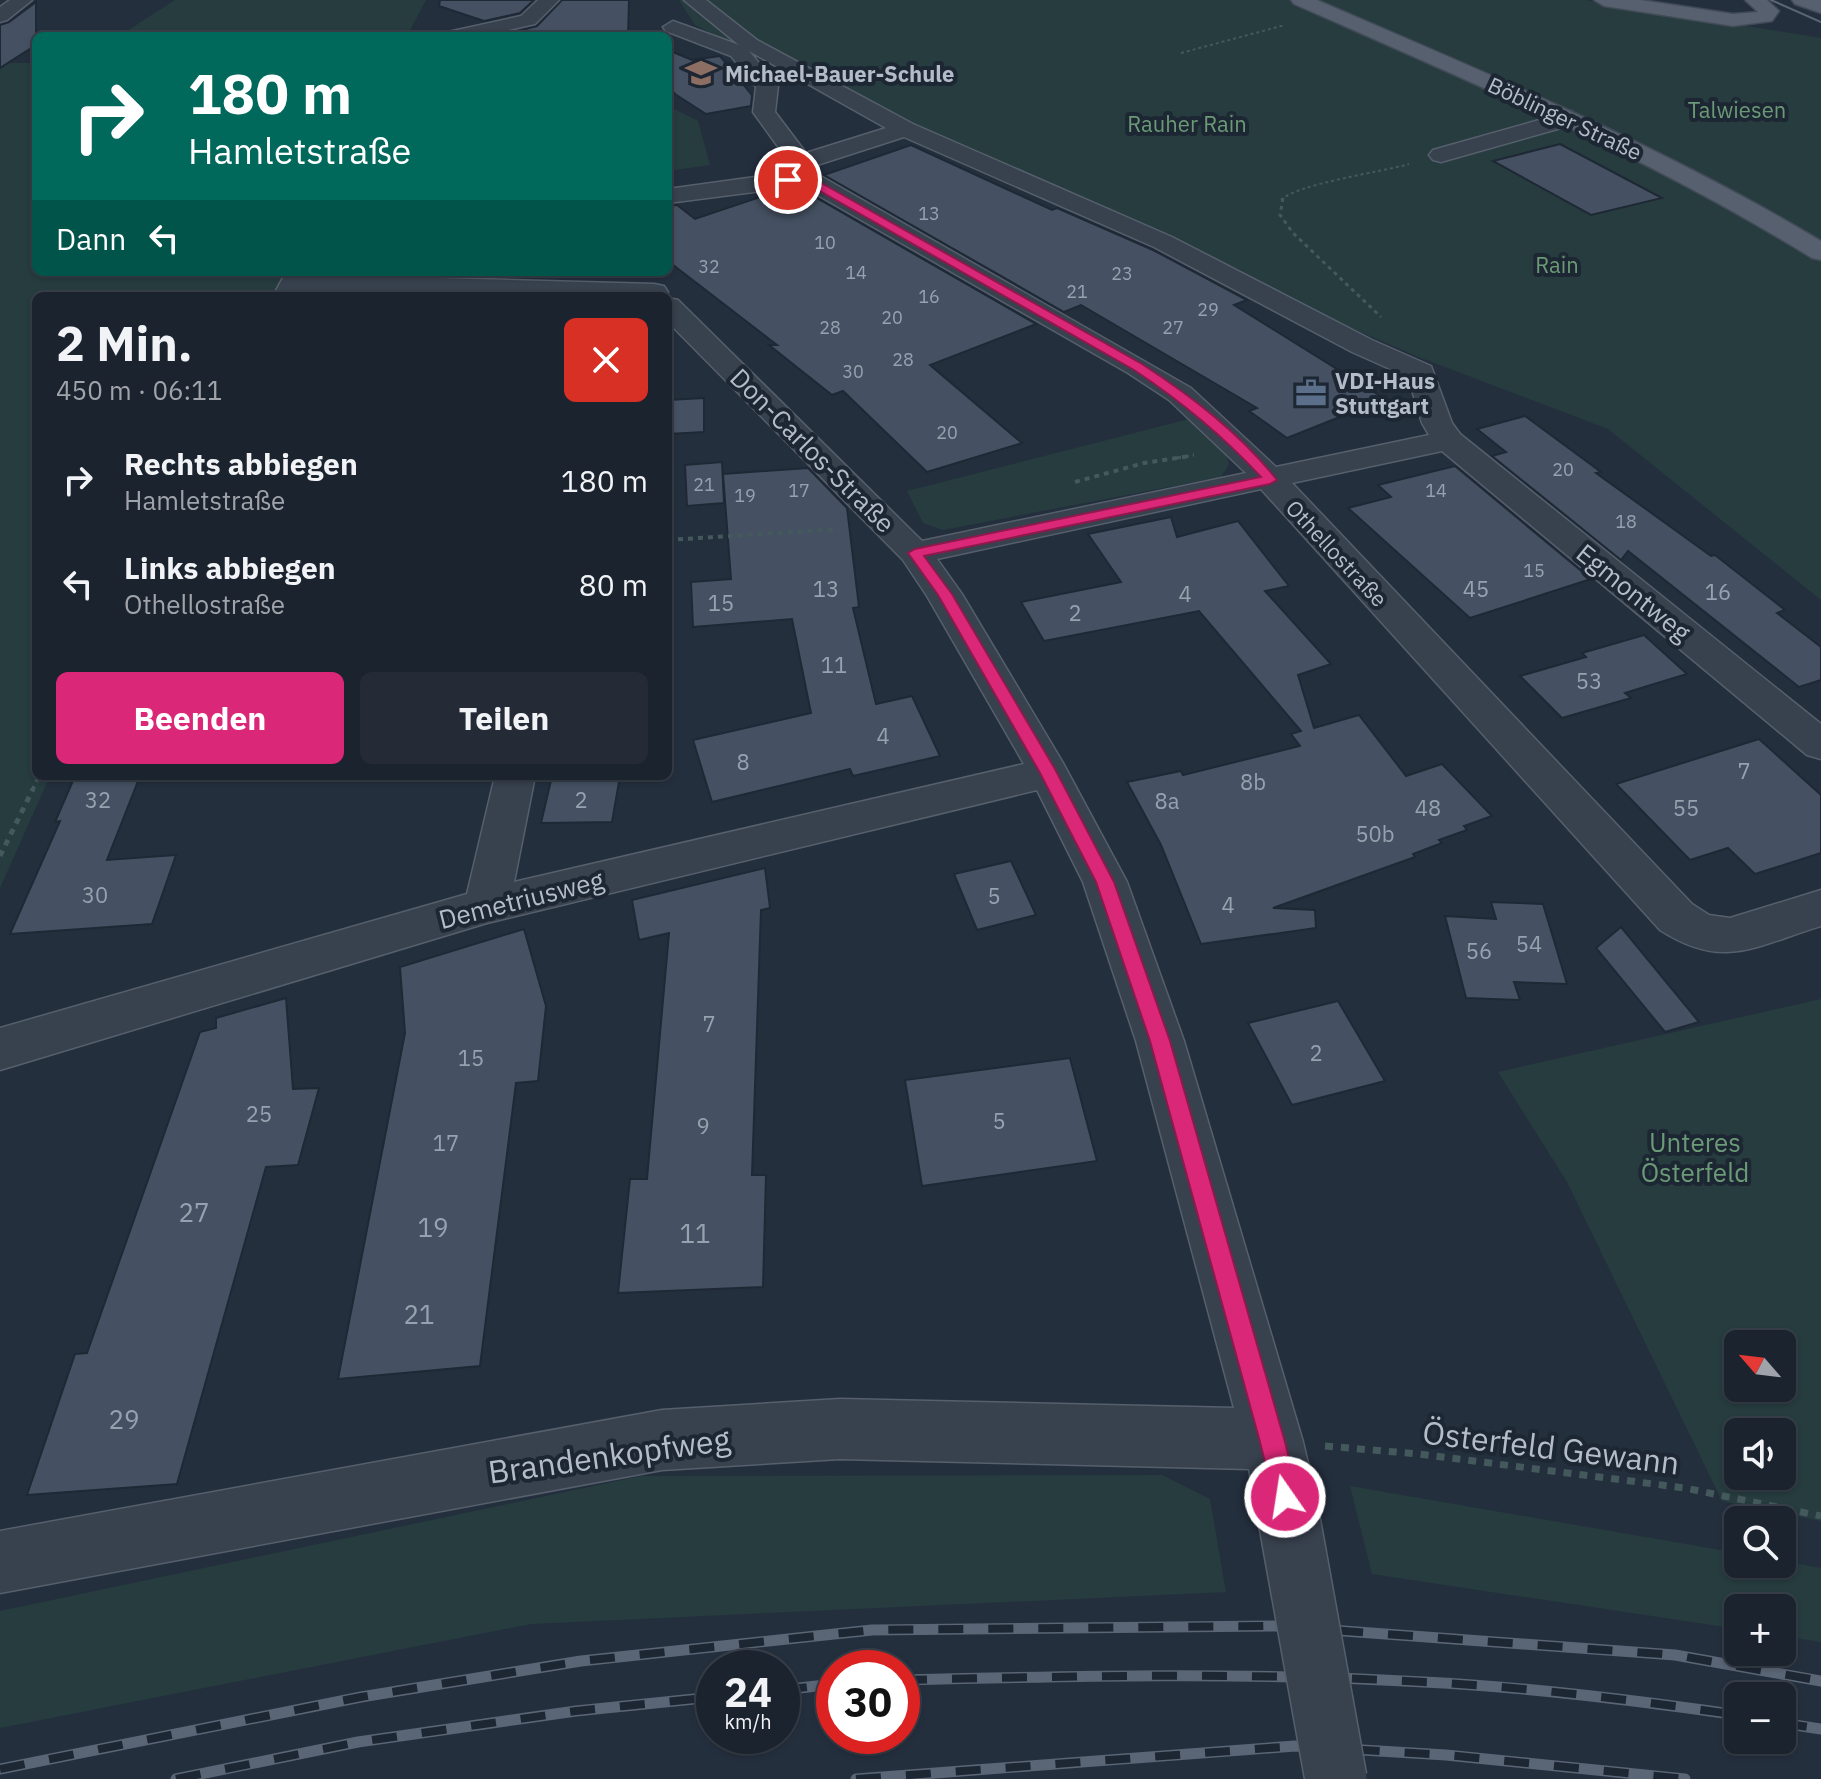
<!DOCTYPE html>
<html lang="de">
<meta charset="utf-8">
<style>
:root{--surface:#1b232e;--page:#242b36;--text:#f1f3f6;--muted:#a0a4aa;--line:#39404a;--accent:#db2777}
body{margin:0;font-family:"IBM Plex Sans",sans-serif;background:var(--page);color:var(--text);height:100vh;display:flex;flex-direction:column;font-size:30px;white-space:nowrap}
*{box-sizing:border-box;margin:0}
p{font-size:26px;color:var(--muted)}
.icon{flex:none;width:44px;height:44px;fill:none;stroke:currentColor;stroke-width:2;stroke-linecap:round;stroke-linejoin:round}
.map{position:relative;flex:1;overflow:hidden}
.details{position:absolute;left:32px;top:292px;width:640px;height:488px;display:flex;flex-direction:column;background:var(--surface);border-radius:12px;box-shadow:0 2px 6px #0004,0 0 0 2px var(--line)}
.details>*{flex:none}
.guide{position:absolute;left:32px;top:32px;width:640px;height:244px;border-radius:12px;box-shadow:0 2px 6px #0004,0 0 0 2px var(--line);background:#00695c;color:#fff;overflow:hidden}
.needle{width:52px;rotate:298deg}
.tools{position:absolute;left:1724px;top:1330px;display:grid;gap:16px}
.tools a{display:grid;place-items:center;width:72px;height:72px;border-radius:12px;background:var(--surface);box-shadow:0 2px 6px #0004,0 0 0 2px var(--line);font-size:40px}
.speed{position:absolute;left:696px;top:1650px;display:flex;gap:16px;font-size:40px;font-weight:700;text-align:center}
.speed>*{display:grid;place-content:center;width:104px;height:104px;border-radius:50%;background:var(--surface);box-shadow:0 2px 6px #0004,0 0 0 2px var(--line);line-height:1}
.speed small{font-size:20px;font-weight:400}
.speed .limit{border:12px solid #d22;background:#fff;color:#111}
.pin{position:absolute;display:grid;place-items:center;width:68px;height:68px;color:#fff;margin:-34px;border:4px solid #fff;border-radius:50%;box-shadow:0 2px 8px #0007}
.me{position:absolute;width:88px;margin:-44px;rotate:347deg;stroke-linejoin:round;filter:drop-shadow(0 0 6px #0008)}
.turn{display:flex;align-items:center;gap:28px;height:168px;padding:0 24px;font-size:36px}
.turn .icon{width:104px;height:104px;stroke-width:2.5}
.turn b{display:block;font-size:56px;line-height:68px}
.then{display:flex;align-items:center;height:76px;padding:0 24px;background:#0003;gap:16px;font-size:30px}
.round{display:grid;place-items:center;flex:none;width:84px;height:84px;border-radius:12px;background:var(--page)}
.overview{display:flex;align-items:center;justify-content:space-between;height:136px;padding:0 24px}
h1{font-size:48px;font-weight:700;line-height:60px}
.button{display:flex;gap:16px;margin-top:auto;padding:16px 24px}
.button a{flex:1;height:92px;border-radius:12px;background:var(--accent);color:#fff;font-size:32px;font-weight:700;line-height:92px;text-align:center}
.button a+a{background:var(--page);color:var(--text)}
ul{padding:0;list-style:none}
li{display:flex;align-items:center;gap:24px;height:104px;padding:0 24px}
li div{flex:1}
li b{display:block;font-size:30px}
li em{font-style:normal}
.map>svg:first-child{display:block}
.green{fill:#263c3f;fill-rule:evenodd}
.building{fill:#455162;stroke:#1f2835;stroke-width:2}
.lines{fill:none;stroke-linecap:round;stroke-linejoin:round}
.minor-casing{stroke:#565f6c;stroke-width:3}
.major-casing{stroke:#414a57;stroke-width:3}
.path-far4{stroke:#44595c;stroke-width:2;stroke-dasharray:3 3;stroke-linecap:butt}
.path-far3{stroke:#44595c;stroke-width:3;stroke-dasharray:4 4;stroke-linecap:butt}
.path-far2{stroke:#44595c;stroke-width:4;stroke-dasharray:5 5;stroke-linecap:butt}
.path-far1{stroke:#44595c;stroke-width:5;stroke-dasharray:6 6;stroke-linecap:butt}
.path{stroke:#44595c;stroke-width:7;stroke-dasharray:8 8;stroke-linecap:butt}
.minor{fill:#38414e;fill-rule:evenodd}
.major{fill:#56606e;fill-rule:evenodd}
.tram{stroke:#5a6575;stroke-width:2}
.rail-casing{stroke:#5a6575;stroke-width:11}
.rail{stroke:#1d2633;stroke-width:8;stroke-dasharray:25;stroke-linecap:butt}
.minor-bridge-casing{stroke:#565f6c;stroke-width:64;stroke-linecap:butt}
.minor-bridge{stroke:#38414e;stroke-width:61}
.route{fill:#db2777;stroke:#8e194d;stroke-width:2}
.labels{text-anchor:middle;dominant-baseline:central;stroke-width:8;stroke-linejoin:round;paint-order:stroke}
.far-number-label{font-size:18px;fill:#98a1af}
.far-poi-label{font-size:22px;font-weight:bold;fill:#b4bcc9;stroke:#1d2633;text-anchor:start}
.far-park-label{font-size:22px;fill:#6b9a76;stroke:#1d2633}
.far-street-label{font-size:22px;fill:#b4bcc9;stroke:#1d2633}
.number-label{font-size:22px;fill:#98a1af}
.street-label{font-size:26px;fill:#b4bcc9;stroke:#1d2633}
.park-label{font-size:26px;fill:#6b9a76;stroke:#1d2633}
.near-number-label{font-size:26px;fill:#98a1af}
.near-street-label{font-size:32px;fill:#b4bcc9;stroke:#1d2633}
</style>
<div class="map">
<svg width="1821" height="1779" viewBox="0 0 1821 1779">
<rect width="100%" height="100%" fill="#242f3e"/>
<!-- green -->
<g class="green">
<polygon points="175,0 426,0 407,36 119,36"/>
<polygon points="679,0 1585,0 1821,38 1821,600 1608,429 1416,356 903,133 695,25"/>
<polygon points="0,63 36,63 36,272 289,272 278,296 36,296 36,776 50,776 0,888"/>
<polygon points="668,106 698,121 710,165 668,171"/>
<polygon points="1189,419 1227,457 1229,464 1221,477 943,530 923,523 907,491"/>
<path d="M1821,999V1521L1722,1501L1567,1182L1498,1072ZM1782,1344V1388H1738V1344ZM1782,1432V1476H1738V1432Z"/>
<polygon points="1162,1475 1210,1499 1226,1592 531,1624 0,1728 0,1611 641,1476"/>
<polygon points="1350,1486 1738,1553 1738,1564 1782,1564 1782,1561 1821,1568 1821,1642 1782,1636 1782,1608 1738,1608 1738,1629 1372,1574"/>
</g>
<!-- building -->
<g class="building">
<polygon points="440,0 534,0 520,13 484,21 439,6"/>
<polygon points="562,0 629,0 628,36 527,36 514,32 537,26"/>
<polygon points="36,2 36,45 0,68 0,25 9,22"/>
<polygon points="668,50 692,60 720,56 752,95 751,106 706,114 675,94 668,86"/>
<polygon points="1560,144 1662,198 1591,215 1493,161"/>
<polygon points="911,145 1052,210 1057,208 1153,250 1247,300 1234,305 1385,399 1287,438 1249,411 1257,408 1081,305 1064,312 824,175"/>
<polygon points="801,189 1036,324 930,365 1022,443 927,472 843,391 832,395 769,345 777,345 668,261 668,206 677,205 695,219 772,193"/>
<polygon points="704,398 704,432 668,434 668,400"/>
<polygon points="1525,416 1601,472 1596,473 1711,556 1715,555 1785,610 1777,613 1821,647 1821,680 1799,687 1628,551 1621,560 1492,456 1506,452 1477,429"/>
<polygon points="722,462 724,503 687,506 685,465"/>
<polygon points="1455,466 1591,579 1470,618 1348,508 1391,497 1378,485"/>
<polygon points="808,468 847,508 859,607 853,608 876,704 912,696 940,756 853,776 850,769 712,802 693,740 811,713 792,619 693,627 691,582 731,579 723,474"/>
<polygon points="1171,517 1177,537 1238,521 1289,586 1265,591 1331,664 1298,675 1314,728 1359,715 1406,776 1442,764 1492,816 1464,826 1467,830 1439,840 1442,843 1413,854 1415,857 1273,908 1315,910 1316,928 1201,944 1161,845 1127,782 1181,771 1183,775 1300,746 1291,734 1301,731 1199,611 1044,641 1021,602 1121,582 1088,534"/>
<polygon points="1644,635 1687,674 1625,693 1631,698 1562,718 1520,676 1586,657 1582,653"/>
<polygon points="1759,739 1821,795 1821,853 1755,874 1728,848 1690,860 1616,784"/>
<polygon points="75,776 140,776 107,860 176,855 152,924 10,934 60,821 55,822"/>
<polygon points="552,776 620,776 612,822 541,823"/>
<polygon points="1011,861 1036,915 977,930 954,874"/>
<polygon points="765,868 770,908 761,910 752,1175 766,1175 763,1287 618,1293 630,1179 647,1179 669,933 639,940 632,900"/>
<polygon points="1491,902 1543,904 1567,984 1514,982 1520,1000 1466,998 1445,916 1496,919"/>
<polygon points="1621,927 1699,1022 1665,1032 1596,948"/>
<polygon points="524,929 546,1006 538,1081 516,1083 480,1366 338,1379 405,1033 400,967"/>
<polygon points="286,998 293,1089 319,1088 298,1165 266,1167 177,1484 27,1495 75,1354 87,1353 200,1032 216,1028 216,1018"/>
<polygon points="1338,1001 1385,1081 1292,1105 1248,1023"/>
<polygon points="1070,1058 1097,1161 922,1186 905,1080"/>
</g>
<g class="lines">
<defs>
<g id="minor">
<polygon points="10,0 32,0 7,20 0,22 0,7"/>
<polygon points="538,0 559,0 535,24 482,36 445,36 448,32 521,16"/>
<path d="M684,0H706L757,40L913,124L1172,237L1372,340L1431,366L1452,423L1460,434L1821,724V759L1807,755L1442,451L1292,483L1692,904L1709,915L1730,918L1821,890V926C1755,946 1724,971 1660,930L1261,489L937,559L962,594L1063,763L1127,882L1184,1041L1303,1442L1316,1497L1307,1519L1285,1528L1263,1519L1254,1497L1249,1469L840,1459L662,1470L0,1593V1531L662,1410L840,1399L1234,1408L1136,1041L1083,882L1037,790L487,923L0,1070V1028L467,894L495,776H535L514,882L1024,764L927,596L903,560L668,322V298L678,300L922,541L1246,473L1169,400L1128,373L802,186L668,203V189L792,172L789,162L753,112L756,87L731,56L666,31L663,27L673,21L739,45ZM749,51L886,128L806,153L775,112L778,86ZM904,137L1154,247L1352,352L1408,377L1422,423L1429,435L1276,467L1191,388L817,174L814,166Z"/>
<polygon points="1571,111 1582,118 1579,123 1441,162 1433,160 1429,155 1433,150"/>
<polygon points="294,274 654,284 664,286 668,292 665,296 505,296 303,290 301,296 273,296 284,276"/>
</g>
<g id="major">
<path d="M1291,0H1317C1488,74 1661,145 1821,241V260L1812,258C1647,156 1471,82 1294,4Z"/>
<polygon points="1594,0 1641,0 1733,14 1758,12 1745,0 1767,0 1779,11 1772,21 1733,26 1604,6"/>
<polygon points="1792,0 1821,0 1821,13 1795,4"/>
</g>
</defs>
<!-- minor casing -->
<use href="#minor" class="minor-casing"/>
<!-- major casing -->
<use href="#major" class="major-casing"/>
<!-- path-far4 -->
<g class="path-far4">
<polyline points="1181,53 1285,25"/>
<path d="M1281,200C1297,184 1381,172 1409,164"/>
</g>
<!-- path-far3 -->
<g class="path-far3">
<polyline points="1283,198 1280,215 1293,233 1381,317"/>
<polyline points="1177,458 1194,455"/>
</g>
<!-- path-far2 -->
<g class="path-far2">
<polyline points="1075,482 1144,463 1190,456"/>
<polyline points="668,540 839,529"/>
<polyline points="32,791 39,776"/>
</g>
<!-- path-far1 -->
<polyline class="path-far1" points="0,856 33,789"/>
<!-- path -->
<polyline class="path" points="1325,1446 1419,1454 1685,1488 1821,1516"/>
<!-- minor -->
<use href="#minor" class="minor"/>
<!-- major -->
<use href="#major" class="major"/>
<!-- tram -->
<polyline class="tram" points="1771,0 1821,22"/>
<defs>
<g id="rail">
<path d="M902,1680C1076,1676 1250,1672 1424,1682C1529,1687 1634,1700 1738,1715"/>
<polyline points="782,1690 834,1684"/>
<polyline points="1782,1723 1821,1729"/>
<polyline points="0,1769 361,1697 581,1661 872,1630 1275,1626 1675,1655 1821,1681"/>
<polyline points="176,1779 358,1742 576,1711 714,1697"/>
<polyline points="856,1779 1295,1746 1446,1755 1685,1779"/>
</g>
</defs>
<!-- rail casing -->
<use href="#rail" class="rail-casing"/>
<!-- rail -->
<use href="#rail" class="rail"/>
<defs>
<polyline id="minor-bridge" points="1285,1497 1336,1779"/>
</defs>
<!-- minor-bridge casing -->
<use href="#minor-bridge" class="minor-bridge-casing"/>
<!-- minor-bridge -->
<use href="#minor-bridge" class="minor-bridge"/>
</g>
<!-- route -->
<path class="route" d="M809,176L1142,364C1191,396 1240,433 1277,480L1270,484L924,556L952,594L1055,769L1114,882L1170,1041L1285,1442L1298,1497L1294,1506L1285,1510L1276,1506L1260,1442L1150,1041L1096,882L1040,773L938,595L908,553L915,549L1261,477C1223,436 1181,401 1134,370L804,182L788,183L783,180Z"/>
<!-- icons -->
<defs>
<symbol id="school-bare" viewBox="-9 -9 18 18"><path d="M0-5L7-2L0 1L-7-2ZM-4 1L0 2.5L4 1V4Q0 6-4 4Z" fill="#8d6e63" stroke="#1d2633" stroke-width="2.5" paint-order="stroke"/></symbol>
<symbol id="office-bare" viewBox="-9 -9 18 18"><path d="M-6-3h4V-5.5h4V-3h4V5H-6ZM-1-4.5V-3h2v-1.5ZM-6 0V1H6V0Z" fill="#5c6f8a" stroke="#1d2633" stroke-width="2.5" paint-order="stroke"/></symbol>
</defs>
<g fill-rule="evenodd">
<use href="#school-bare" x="679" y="51" width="44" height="44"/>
<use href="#office-bare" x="1289" y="371" width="44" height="44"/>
</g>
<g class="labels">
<!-- far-number labels -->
<g class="far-number-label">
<text x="929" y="213">13</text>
<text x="825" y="242">10</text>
<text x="709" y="266">32</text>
<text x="856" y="272">14</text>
<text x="1122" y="273">23</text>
<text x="1077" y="291">21</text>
<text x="929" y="296">16</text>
<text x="1208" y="309">29</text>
<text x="892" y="317">20</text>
<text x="830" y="327">28</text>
<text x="1173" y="327">27</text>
<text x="903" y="359">28</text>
<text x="853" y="371">30</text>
<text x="947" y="432">20</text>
<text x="1563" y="469">20</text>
<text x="704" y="484">21</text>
<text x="799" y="490">17</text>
<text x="1436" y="490">14</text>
<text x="745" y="495">19</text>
<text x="1626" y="521">18</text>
<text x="1534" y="570">15</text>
</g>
<!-- far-poi labels -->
<g class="far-poi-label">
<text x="725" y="73">Michael-Bauer-Schule</text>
<text x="1335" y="380">VDI-Haus<tspan x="1335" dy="25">Stuttgart</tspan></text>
</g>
<!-- far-park labels -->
<g class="far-park-label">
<text x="1737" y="109">Talwiesen</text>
<text x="1187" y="123">Rauher Rain</text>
<text x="1557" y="264">Rain</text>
</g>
<!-- far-street labels -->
<g class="far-street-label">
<text transform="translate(1565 118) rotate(25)">Böblinger Straße</text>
<text transform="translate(1337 553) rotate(47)">Othellostraße</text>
</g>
<!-- number labels -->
<g class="number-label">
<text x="826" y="588">13</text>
<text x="1476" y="588">45</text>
<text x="1718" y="591">16</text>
<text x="1185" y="593">4</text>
<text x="721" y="602">15</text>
<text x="1075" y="612">2</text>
<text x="834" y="664">11</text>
<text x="1589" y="680">53</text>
<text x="883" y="735">4</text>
<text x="743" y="761">8</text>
<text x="1744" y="770">7</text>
<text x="1253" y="781">8b</text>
<text x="98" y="799">32</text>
<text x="581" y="799">2</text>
<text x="1167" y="800">8a</text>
<text x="1428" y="807">48</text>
<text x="1686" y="807">55</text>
<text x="1375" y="833">50b</text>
<text x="95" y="894">30</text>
<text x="994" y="895">5</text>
<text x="1228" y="904">4</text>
<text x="1529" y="943">54</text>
<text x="1479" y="950">56</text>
<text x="709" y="1023">7</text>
<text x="1316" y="1052">2</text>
<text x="471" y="1057">15</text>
<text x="259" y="1113">25</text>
<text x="999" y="1120">5</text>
<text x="703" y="1125">9</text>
<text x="446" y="1142">17</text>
</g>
<!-- street labels -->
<g class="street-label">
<text transform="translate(813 450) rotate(45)">Don-Carlos-Straße</text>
<text transform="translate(1634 592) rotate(39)">Egmontweg</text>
<text transform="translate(521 899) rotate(-14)">Demetriusweg</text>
</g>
<!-- park labels -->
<g class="park-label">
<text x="1695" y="1142">Unteres<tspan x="1695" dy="30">Österfeld</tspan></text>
</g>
<!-- near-number labels -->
<g class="near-number-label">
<text x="194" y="1212">27</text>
<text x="433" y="1227">19</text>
<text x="695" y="1233">11</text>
<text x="419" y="1314">21</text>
<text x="124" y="1419">29</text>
</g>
<!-- near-street labels -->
<g class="near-street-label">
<text transform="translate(1551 1447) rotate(7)">Österfeld Gewann</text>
<text transform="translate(609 1455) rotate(-8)">Brandenkopfweg</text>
</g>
</g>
</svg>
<div class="tools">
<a><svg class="needle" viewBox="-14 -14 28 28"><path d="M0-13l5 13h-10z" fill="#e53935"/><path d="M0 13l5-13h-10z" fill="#a0a4aa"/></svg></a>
<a><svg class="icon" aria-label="sound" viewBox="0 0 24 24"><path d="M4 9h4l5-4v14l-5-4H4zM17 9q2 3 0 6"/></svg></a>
<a><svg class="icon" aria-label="search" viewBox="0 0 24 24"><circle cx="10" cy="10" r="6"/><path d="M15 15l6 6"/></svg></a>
<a>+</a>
<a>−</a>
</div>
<div class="speed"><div>24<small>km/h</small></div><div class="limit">30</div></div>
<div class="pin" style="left:788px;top:180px;background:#d93025"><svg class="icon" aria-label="arrive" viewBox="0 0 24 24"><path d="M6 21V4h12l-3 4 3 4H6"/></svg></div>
<svg class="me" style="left:1285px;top:1497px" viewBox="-20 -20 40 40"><circle r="17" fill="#db2777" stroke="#fff" stroke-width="3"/><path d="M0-11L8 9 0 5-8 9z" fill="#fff"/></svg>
<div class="guide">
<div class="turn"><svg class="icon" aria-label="right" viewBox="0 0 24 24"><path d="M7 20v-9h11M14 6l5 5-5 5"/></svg><div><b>180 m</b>Hamletstraße</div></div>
<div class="then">Dann<svg class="icon" aria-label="left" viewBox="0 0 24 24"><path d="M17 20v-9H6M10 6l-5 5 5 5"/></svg></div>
</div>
<section class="details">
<div class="overview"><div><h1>2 Min.</h1><p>450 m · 06:11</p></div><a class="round" style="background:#d93025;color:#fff"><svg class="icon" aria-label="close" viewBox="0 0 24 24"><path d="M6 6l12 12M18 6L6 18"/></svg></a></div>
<ul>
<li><svg class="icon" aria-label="right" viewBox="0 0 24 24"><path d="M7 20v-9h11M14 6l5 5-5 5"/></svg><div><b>Rechts abbiegen</b><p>Hamletstraße</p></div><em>180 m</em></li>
<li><svg class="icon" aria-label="left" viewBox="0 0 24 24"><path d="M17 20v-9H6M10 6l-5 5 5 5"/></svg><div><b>Links abbiegen</b><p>Othellostraße</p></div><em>80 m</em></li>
</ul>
<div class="button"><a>Beenden</a><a>Teilen</a></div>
</section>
</div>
